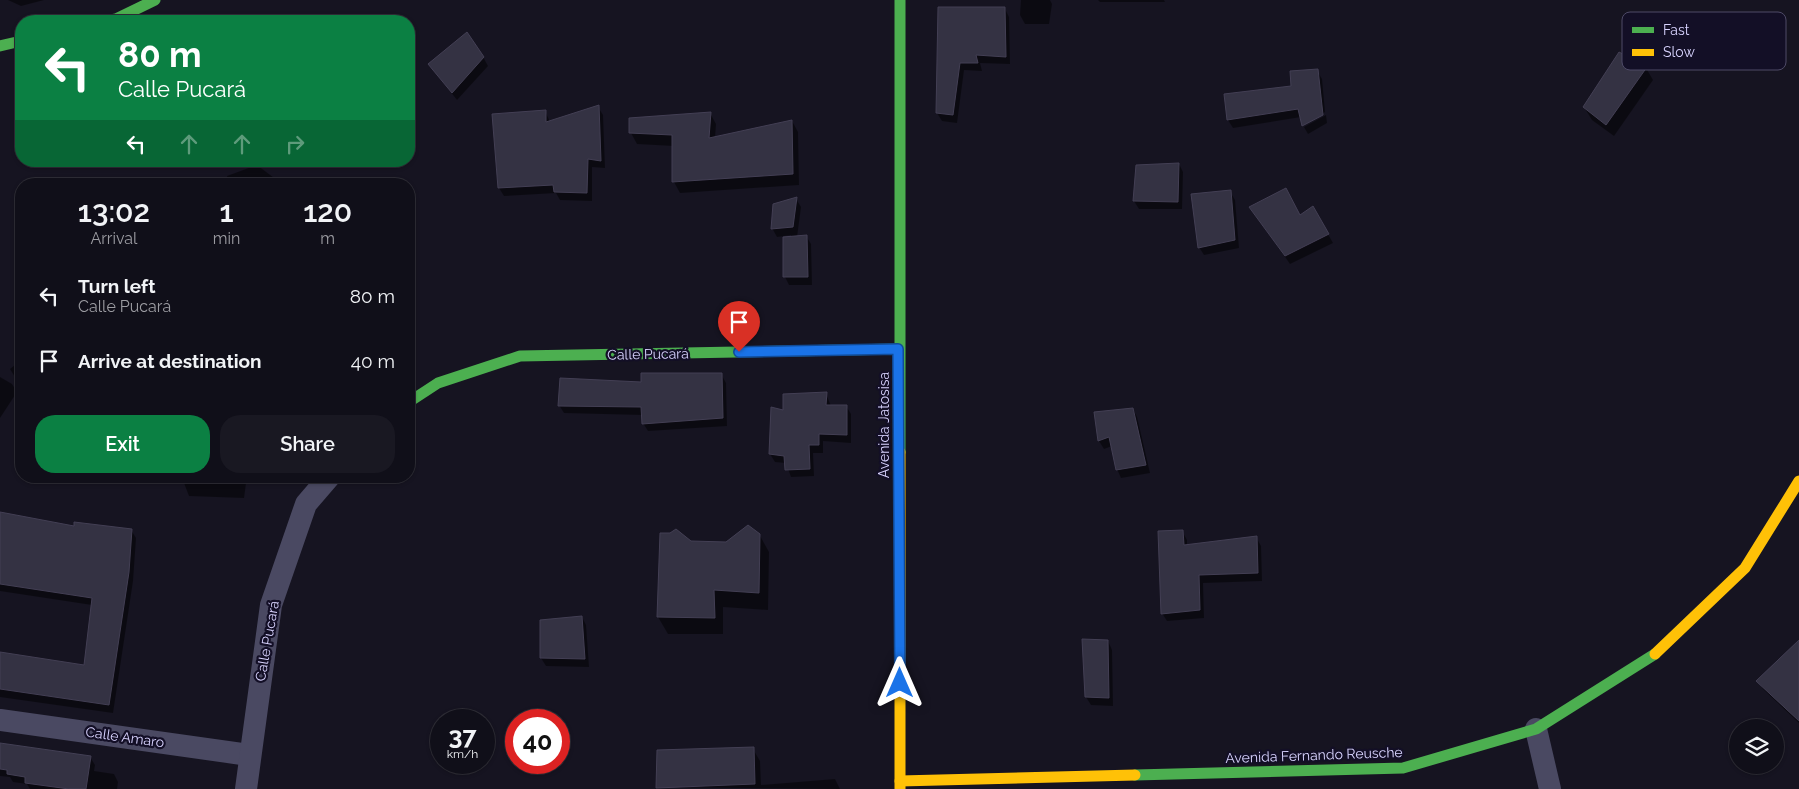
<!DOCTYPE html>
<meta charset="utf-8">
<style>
:root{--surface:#100f19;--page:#191822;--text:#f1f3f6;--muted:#9c9ca2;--line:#302f38;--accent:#0b8043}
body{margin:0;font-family:Raleway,sans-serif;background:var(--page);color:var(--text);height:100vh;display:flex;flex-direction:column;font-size:19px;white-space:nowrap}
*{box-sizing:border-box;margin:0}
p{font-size:16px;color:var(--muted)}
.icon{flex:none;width:28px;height:28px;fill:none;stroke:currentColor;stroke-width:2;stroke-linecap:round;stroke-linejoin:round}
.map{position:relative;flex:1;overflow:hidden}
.details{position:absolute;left:15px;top:178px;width:400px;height:305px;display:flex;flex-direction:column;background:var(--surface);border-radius:20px;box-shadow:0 1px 4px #0004,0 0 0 1px var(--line)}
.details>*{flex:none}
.banner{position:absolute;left:15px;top:15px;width:400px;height:152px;border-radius:20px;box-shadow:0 1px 4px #0004,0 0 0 1px var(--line);background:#0b8043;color:#fff;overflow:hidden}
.tools{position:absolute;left:1729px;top:719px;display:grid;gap:10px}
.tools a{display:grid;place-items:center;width:55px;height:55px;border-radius:50%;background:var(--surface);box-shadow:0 1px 4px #0004,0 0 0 1px var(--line);font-size:25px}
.speed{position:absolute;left:430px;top:709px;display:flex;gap:10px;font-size:25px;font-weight:700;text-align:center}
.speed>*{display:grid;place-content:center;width:65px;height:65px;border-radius:50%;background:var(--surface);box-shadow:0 1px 4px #0004,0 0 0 1px var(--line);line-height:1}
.speed small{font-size:12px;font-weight:400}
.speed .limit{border:8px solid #d22;background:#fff;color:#111}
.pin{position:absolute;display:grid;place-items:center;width:42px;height:42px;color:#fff;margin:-51px -21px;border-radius:50% 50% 50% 0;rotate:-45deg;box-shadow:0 0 5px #0007}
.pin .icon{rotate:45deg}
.me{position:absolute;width:55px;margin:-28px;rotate:0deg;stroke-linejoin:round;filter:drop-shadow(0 0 4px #0008)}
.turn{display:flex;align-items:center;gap:18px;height:105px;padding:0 20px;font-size:22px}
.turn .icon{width:65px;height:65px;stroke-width:2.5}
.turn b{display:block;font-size:35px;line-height:42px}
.lanes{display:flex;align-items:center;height:48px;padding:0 20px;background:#0003;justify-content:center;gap:25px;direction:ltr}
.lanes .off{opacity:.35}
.eta{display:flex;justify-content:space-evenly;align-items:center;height:85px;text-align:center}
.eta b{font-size:30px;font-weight:600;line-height:35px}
.button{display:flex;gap:10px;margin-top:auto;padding:10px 20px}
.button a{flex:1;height:58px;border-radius:20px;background:var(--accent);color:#fff;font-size:20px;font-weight:600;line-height:58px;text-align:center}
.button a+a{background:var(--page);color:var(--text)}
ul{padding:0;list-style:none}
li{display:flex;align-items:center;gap:15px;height:65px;padding:0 20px}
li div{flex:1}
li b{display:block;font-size:19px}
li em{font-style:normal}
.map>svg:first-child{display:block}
.shadow{fill:#0007}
.building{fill:#343243;stroke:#433f54}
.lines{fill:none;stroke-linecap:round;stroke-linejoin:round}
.street{stroke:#4a4962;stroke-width:22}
.fast{stroke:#4caf50;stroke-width:11}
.slow{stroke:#ffc107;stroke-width:11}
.route-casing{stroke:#114b97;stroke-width:12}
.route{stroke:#1a73e8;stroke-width:9}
.labels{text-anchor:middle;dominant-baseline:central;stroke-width:4.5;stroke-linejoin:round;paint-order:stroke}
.street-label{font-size:14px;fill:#d9d4ff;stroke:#130f26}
.key{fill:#130f26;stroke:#4e4a67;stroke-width:1}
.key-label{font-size:14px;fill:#d9d4ff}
</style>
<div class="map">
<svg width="1799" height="789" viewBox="0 0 1799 789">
<rect width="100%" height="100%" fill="#161421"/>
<!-- shadow -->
<g class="shadow">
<polygon points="8,0 44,0 21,6"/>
<polygon points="1021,0 1050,0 1052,4 1049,24 1025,24 1020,15"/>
<polygon points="1098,0 1164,0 1165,2 1100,2"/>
<polygon points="939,8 1005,9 1009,17 1010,64 980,63 982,71 964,70 957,123 942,121 937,113"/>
<polygon points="483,57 488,66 457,100 429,64"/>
<polygon points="1646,68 1653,80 1614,136 1592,120 1584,107"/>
<polygon points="1317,71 1322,79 1325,112 1303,124 1303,127 1301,117 1233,128 1228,120 1226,95 1292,87"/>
<polygon points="598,107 603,115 605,168 592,167 592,201 560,200 556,193 504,196 499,188 545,111 550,122"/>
<polygon points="710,113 716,124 715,138 792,121 798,132 799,185 680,193 674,182 674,146 637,144 631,133"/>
<polygon points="1326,115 1327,123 1308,134 1304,127"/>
<polygon points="1179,164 1183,172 1182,209 1139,209 1134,201 1137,166"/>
<polygon points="257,165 282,184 229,184 227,176"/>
<polygon points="1230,192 1235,200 1239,248 1204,255 1199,247"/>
<polygon points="796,199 801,207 797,237 806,236 811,244 812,285 789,285 785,277 791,235 777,237 772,228"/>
<polygon points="1251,208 1300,216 1313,208 1333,243 1290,264"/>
<polygon points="21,360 21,381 18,382 10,369"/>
<polygon points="721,374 726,383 727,426 648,431 643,423 643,415 564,413 559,405 642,383"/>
<polygon points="0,377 12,384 17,392 0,418"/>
<polygon points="826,394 831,406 846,406 851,414 851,443 823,441 823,453 813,453 814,476 791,477 786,463 775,462 770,454 785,411"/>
<polygon points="1133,409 1137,417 1150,473 1121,478 1117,469 1112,446 1104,449 1099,441 1096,413"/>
<polygon points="178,476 247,476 244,498 189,496 184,483"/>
<polygon points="0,513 75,528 131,530 136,538 133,581 113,713 0,697 0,655 85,666 92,605 0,591"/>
<polygon points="1182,531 1187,540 1187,546 1256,537 1261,546 1262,581 1203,583 1204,618 1167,621 1162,613"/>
<polygon points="759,534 769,552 768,610 723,607 723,634 668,634 658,617 661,535 690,542 726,543"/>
<polygon points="582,617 586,625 589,667 546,666 541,658 542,621"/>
<polygon points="1108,641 1112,650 1113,706 1091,705 1086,697"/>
<polygon points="1799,646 1799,723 1763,689 1758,681"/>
<polygon points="0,744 90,757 95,765 94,771 114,774 118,782 117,789 30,789 27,784 13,782 10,777 0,776"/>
<polygon points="753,749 760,761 761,785 835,779 840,789 657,787"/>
</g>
<!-- building -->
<g class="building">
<polygon points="938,7 1005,7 1006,57 976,55 978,63 960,63 953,115 936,113"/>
<polygon points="467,32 484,57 452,93 428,64"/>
<polygon points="1619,52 1647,67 1606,125 1583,107"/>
<polygon points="1318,69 1323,115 1302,126 1298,109 1227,120 1224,94 1291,86 1290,71"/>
<polygon points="599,105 601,161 588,159 587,193 554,192 553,185 498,188 492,114 546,110 546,122"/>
<polygon points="711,112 709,138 792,120 793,174 672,182 672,135 629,133 629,118"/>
<polygon points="1179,163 1178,202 1133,201 1136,165"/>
<polygon points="1286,188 1300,215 1313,206 1329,234 1285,256 1249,207"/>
<polygon points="1231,190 1235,240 1198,248 1191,194"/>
<polygon points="797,197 793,227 771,229 773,204"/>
<polygon points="807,235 808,277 783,277 783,237"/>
<polygon points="641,373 722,373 723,418 642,424 641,407 558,406 560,378 641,382"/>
<polygon points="827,392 826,405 847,405 847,435 819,434 819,445 809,445 810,469 785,470 784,456 769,454 771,407 783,410 783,394"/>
<polygon points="1133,408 1146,465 1116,470 1109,437 1098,441 1094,412"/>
<polygon points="0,512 74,526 74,522 132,529 129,572 109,705 0,689 0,652 84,665 92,598 0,584"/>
<polygon points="748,525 760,534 759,593 714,590 715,618 657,617 660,533 670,533 676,529 691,541 726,542"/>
<polygon points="1183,530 1184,545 1257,536 1258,573 1199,575 1200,610 1161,614 1158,531"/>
<polygon points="582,616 585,659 540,658 540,620"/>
<polygon points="1082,639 1108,640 1109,698 1085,697"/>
<polygon points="1799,640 1799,721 1756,681"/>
<polygon points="0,743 91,756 86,789 69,789 25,783 25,777 7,774 7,770 0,769"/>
<polygon points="754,747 755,784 656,788 657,750"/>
</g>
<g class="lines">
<!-- street -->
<g class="street">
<polyline points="0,720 249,755"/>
<polyline points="1536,729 1550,789"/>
<polyline points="246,789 271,605 306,504 330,476"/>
</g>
<!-- fast -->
<g class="fast">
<polyline points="900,0 900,452"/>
<polyline points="105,21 116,19 155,0"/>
<polyline points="0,46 21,41"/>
<polyline points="409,402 438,383 520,356 898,349"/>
<polyline points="1135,775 1403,768 1536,729 1655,654"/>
</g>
<!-- slow -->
<g class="slow">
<polyline points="900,452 900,789"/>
<polyline points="1655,654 1745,568 1799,481"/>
<polyline points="900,781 1135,775"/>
</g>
</g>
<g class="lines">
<defs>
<polyline id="route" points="739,352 898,349 900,683"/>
</defs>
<!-- route casing -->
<use href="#route" class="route-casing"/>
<!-- route -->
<use href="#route" class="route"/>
</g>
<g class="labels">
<!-- street labels -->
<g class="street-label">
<text transform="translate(648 354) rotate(-1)">Calle Pucará</text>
<text transform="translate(884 425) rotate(-90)">Avenida Jatosisa</text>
<text transform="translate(267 641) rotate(-80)">Calle Pucará</text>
<text transform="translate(125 737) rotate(8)">Calle Amaro</text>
<text transform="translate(1314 755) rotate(-2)">Avenida Fernando Reusche</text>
</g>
</g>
<!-- legend -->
<rect x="1622" y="12" width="164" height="58" rx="8" class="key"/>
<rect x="1632" y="27" width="22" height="6" fill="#4caf50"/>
<rect x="1632" y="49" width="22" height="7" fill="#ffc107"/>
<g class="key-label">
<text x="1663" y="35">Fast</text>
<text x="1663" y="57">Slow</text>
</g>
</svg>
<div class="tools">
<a><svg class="icon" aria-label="layers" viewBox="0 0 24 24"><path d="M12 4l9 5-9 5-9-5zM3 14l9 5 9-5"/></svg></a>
</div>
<div class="speed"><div>37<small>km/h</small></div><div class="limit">40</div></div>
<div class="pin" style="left:739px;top:352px;background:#d93025"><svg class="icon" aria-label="arrive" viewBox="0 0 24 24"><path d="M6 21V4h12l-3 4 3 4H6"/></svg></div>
<svg class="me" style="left:900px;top:683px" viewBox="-20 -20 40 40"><path d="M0-17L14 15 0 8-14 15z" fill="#1a73e8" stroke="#fff" stroke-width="4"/></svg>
<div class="banner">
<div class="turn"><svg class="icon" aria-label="left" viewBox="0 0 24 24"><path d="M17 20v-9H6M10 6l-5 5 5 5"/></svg><div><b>80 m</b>Calle Pucará</div></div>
<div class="lanes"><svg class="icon" aria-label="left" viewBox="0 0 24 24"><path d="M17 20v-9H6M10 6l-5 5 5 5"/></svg><svg class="icon off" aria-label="ahead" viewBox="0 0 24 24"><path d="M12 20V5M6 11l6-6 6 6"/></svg><svg class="icon off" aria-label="ahead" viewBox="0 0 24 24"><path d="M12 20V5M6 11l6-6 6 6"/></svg><svg class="icon off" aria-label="right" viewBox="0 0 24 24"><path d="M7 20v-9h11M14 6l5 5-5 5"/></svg></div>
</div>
<section class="details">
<div class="eta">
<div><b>13:02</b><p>Arrival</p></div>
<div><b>1</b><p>min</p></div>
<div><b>120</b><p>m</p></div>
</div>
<ul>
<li><svg class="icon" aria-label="left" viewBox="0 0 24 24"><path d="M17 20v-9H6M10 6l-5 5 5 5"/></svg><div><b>Turn left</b><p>Calle Pucará</p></div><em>80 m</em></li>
<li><svg class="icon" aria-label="arrive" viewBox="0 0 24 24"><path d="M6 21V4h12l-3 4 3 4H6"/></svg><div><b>Arrive at destination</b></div><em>40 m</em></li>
</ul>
<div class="button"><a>Exit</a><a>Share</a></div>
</section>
</div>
